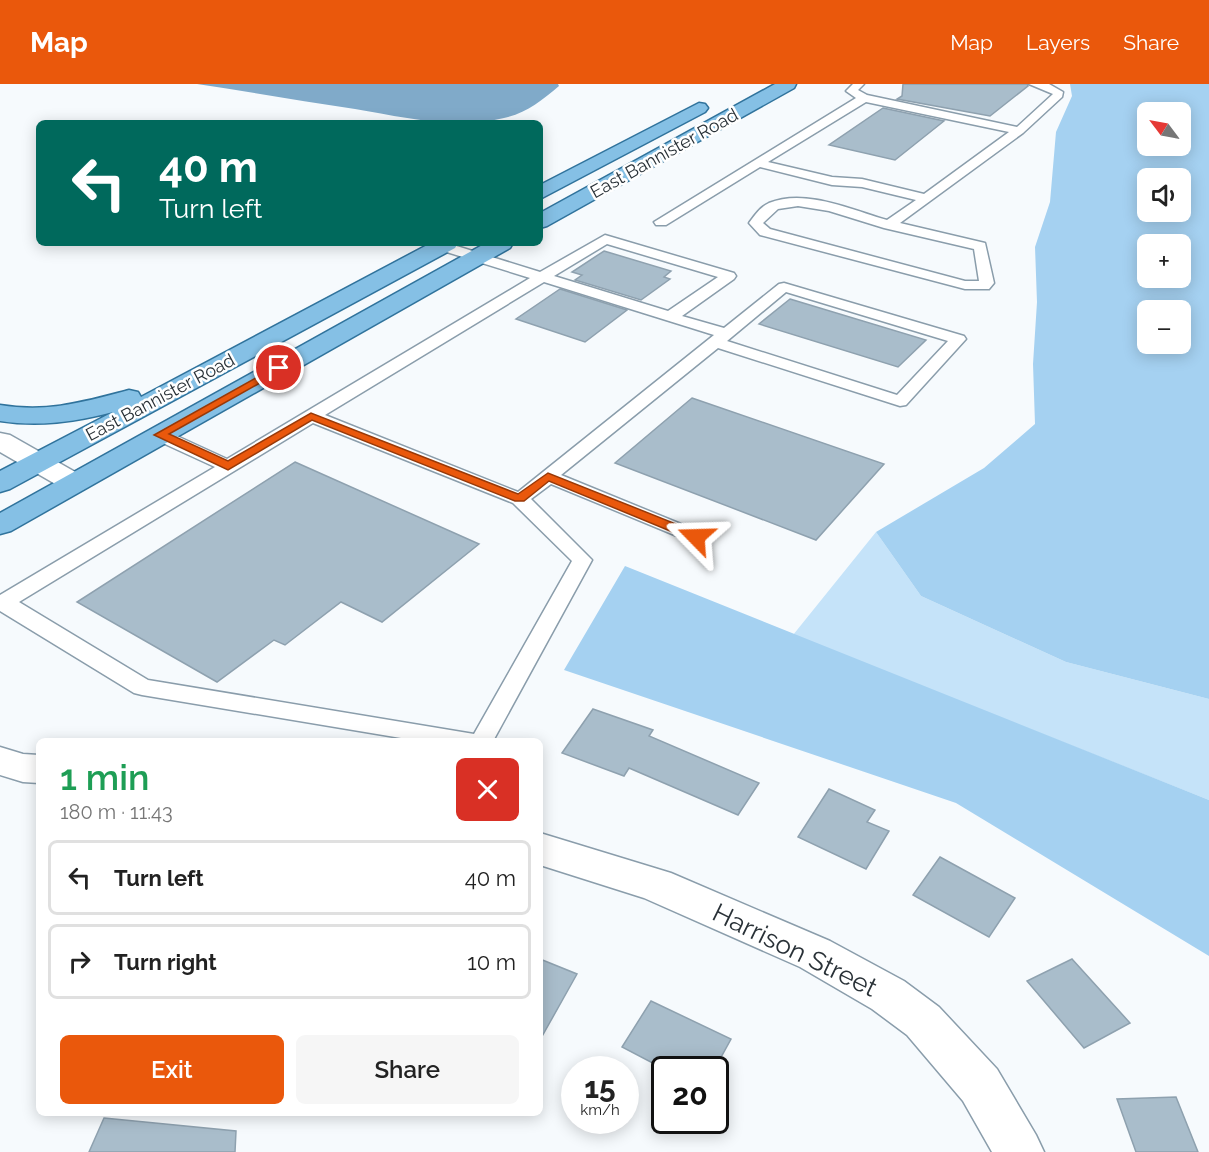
<!DOCTYPE html>
<meta charset="utf-8">
<style>
:root{--surface:#fff;--page:#f6f6f6;--text:#222;--muted:#767676;--line:#e0e0e0;--accent:#ea580c}
body{margin:0;font-family:Raleway,sans-serif;background:var(--page);color:var(--text);height:100vh;display:flex;flex-direction:column;font-size:22px;white-space:nowrap}
*{box-sizing:border-box;margin:0}
p{font-size:20px;color:var(--muted)}
.icon{flex:none;width:33px;height:33px;fill:none;stroke:currentColor;stroke-width:2;stroke-linecap:round;stroke-linejoin:round}
.map{position:relative;flex:1;overflow:hidden}
.details{position:absolute;left:36px;top:654px;width:507px;height:378px;display:flex;flex-direction:column;background:var(--surface);border-radius:9px;box-shadow:0 3px 15px #0003}
.details>*{flex:none}
.banner{position:absolute;left:36px;top:36px;width:507px;height:126px;border-radius:9px;box-shadow:0 3px 15px #0003;background:#00695c;color:#fff;overflow:hidden}
.needle{width:39px;rotate:302deg}
.fabs{position:absolute;left:1137px;top:18px;display:grid;gap:12px}
.fabs a{display:grid;place-items:center;width:54px;height:54px;border-radius:9px;background:var(--surface);box-shadow:0 3px 15px #0003;font-size:30px}
.speed{position:absolute;left:561px;top:972px;display:flex;gap:12px;font-size:30px;font-weight:700;text-align:center}
.speed>*{display:grid;place-content:center;width:78px;height:78px;border-radius:50%;background:var(--surface);box-shadow:0 3px 15px #0003;line-height:1}
.speed small{font-size:15px;font-weight:400}
.speed .limit{border:3px solid #111;border-radius:9px;background:#fff;color:#111}
.pin{position:absolute;display:grid;place-items:center;width:51px;height:51px;color:#fff;margin:-26px;border:3px solid #fff;border-radius:50%;box-shadow:0 2px 6px #0007}
.me{position:absolute;width:66px;margin:-33px;rotate:292deg;stroke-linejoin:round;filter:drop-shadow(0 0 4px #0008)}
.turn{display:flex;align-items:center;gap:21px;height:126px;padding:0 24px;font-size:27px}
.turn .icon{width:78px;height:78px;stroke-width:2.5}
.turn b{display:block;font-size:42px;line-height:51px}
.round{display:grid;place-items:center;flex:none;width:63px;height:63px;border-radius:9px;background:var(--page)}
.head{display:flex;align-items:center;justify-content:space-between;height:102px;padding:0 24px}
h1{font-size:36px;font-weight:600;line-height:45px;color:#1e9e55}
.button{display:flex;gap:12px;margin-top:auto;padding:12px 24px}
.button a{flex:1;height:69px;border-radius:9px;background:var(--accent);color:#fff;font-size:24px;font-weight:600;line-height:69px;text-align:center}
.button a+a{background:var(--page);color:var(--text)}
ul{padding:0;list-style:none}
li{display:flex;align-items:center;gap:18px;height:75px;margin:0 12px 9px;padding:0 12px;border:3px solid var(--line);border-radius:9px}
li div{flex:1}
li b{display:block;font-size:22px}
li em{font-style:normal}
header{display:flex;align-items:center;gap:36px;box-sizing:border-box;height:84px;padding:0 30px;background:var(--accent);color:#fff}
header strong{font-size:28px}
nav{display:flex;gap:33px;margin-inline-start:auto;font-size:21px}
.map>svg:first-child{display:block}
.green{fill:#c5e3f9}
.forest{fill:#a5d1f1;fill-rule:evenodd}
.water{fill:#80aac9}
.building{fill:#a9bdcb;stroke:#8ea1af;stroke-width:1.5}
.lines{fill:none;stroke-linecap:round;stroke-linejoin:round}
.lane-casing{stroke:#8a9dab;stroke-width:3}
.street-casing{stroke:#8a9dab;stroke-width:3}
.secondary-casing{stroke:#8a9dab;stroke-width:3}
.primary-casing{stroke:#30739c;stroke-width:3}
.lane{fill:#fff;fill-rule:evenodd}
.street{fill:#fff;fill-rule:evenodd}
.secondary{fill:#fff;fill-rule:evenodd}
.primary{fill:#85c0e5;fill-rule:evenodd}
.route{fill:#ea580c;stroke:#983908;stroke-width:1.5}
.labels{text-anchor:middle;dominant-baseline:central;stroke-width:5;stroke-linejoin:round;paint-order:stroke}
.far-street-label{font-size:18px;fill:#293137;stroke:#fff}
.near-street-label{font-size:26px;fill:#293137;stroke:#fff}
</style>
<header>
<strong>Map</strong>
<nav><a>Map</a><a>Layers</a><a>Share</a></nav>
</header>
<div class="map">
<svg width="1209" height="1068" viewBox="0 0 1209 1068">
<rect width="100%" height="100%" fill="#f6fafd"/>
<!-- green -->
<polygon class="green" points="876,448 921,512 1066,578 1209,615 1209,716 793,551"/>
<!-- forest -->
<g class="forest">
<path d="M1070,0H1209V615L1066,578L921,512L876,448L984,384L1035,340L1033,280L1037,218L1035,163L1050,118L1056,48L1072,12ZM1148,28H1180V62H1148ZM1148,94H1180V128H1148ZM1148,160H1180V194H1148ZM1148,226H1180V260H1148Z"/>
<polygon points="625,482 1209,716 1209,872 956,719 564,586"/>
</g>
<!-- water -->
<path class="water" d="M197,0H558L559,2C541,17 527,29 504,34C455,46 403,33 355,25C302,17 250,8 197,0Z"/>
<!-- building -->
<g class="building">
<polygon points="903,0 1027,0 1028,2 990,32 897,15 902,12"/>
<polygon points="883,24 944,37 895,76 829,61"/>
<polygon points="604,167 671,187 664,193 670,195 641,216 575,196 582,191 572,188"/>
<polygon points="560,205 627,226 585,258 516,235"/>
<polygon points="790,215 926,256 898,283 759,240"/>
<polygon points="692,314 884,380 816,456 615,379"/>
<polygon points="295,378 479,460 382,538 341,518 285,561 274,556 217,598 77,518"/>
<polygon points="593,625 653,646 649,652 759,699 738,731 629,684 624,692 562,669"/>
<polygon points="829,705 875,726 867,738 889,747 866,785 798,753"/>
<polygon points="940,773 1015,814 989,853 913,811"/>
<polygon points="540,875 577,890 540,956"/>
<polygon points="1072,875 1130,939 1084,964 1027,897"/>
<polygon points="651,917 731,955 714,986 666,986 622,963"/>
<polygon points="1176,1013 1198,1068 1136,1068 1117,1015"/>
<polygon points="104,1034 236,1047 235,1068 89,1068"/>
</g>
<g class="lines">
<defs>
<g id="lane">
<path d="M853,0H864L858,6L867,11L1017,43L1053,10L1029,0H1049L1063,8L1062,13L1023,49L900,139L985,159L994,199L989,205H965L760,151L749,139C754,132 760,123 769,119C805,104 852,126 887,136L916,116L862,103L832,101L760,83L666,141H656L654,138L856,14L846,7ZM866,18L1009,48L924,110L862,95L832,93L768,78ZM798,122L829,127L884,144L974,165L979,197H965L770,145L763,139L778,125Z"/>
<path d="M605,151L734,189L736,192L734,195L682,232L724,244L779,200L784,199L964,252L966,255L906,321L900,322L718,264L561,391L703,449L706,453L703,457H689L551,400L531,415L592,476L493,657H419L142,611L134,609L0,527V511L215,383L154,355L151,351L154,347H166L227,375L530,194L437,165L435,162L437,159H447L540,188ZM607,160L718,193L668,227L554,192ZM544,198L714,251L518,408L325,331ZM786,208L948,257L897,311L727,257ZM313,339L513,419L572,477L474,650L148,596L19,518Z"/>
</g>
<g id="street">
<polygon points="0,663 23,670 39,671 39,699 23,698 0,691"/>
<polygon points="540,749 671,789 830,857 904,897 939,923 997,985 1036,1051 1044,1068 992,1068 963,1017 907,951 872,925 800,883 644,814 540,781"/>
</g>
<polygon id="secondary" points="0,349 10,351 84,393 88,399 84,405 74,408 64,405 0,368"/>
<g id="primary">
<polygon points="775,0 796,0 794,4 547,142 540,144 540,129"/>
<polygon points="699,19 705,20 708,24 705,28 540,115 540,101"/>
<path d="M431,159H458L455,164L10,405L0,408V387L113,328C75,338 39,343 0,337V321C48,329 83,318 129,306L138,308L141,313Z"/>
<polygon points="486,159 513,159 510,164 11,447 0,450 0,429"/>
</g>
</defs>
<!-- lane casing -->
<use href="#lane" class="lane-casing"/>
<!-- street casing -->
<use href="#street" class="street-casing"/>
<!-- secondary casing -->
<use href="#secondary" class="secondary-casing"/>
<!-- primary casing -->
<use href="#primary" class="primary-casing"/>
<!-- lane -->
<use href="#lane" class="lane"/>
<!-- street -->
<use href="#street" class="street"/>
<!-- secondary -->
<use href="#secondary" class="secondary"/>
<!-- primary -->
<use href="#primary" class="primary"/>
</g>
<!-- route -->
<polygon class="route" points="279,281 284,284 283,286 169,350 228,377 311,329 518,410 548,389 701,450 703,453 696,457 692,456 549,397 524,417 515,417 312,336 228,386 154,351"/>
<g class="labels">
<!-- far-street labels -->
<g class="far-street-label">
<text transform="translate(664 69) rotate(-29)">East Bannister Road</text>
<text transform="translate(160 313) rotate(-28)">East Bannister Road</text>
</g>
<!-- near-street labels -->
<g class="near-street-label">
<text transform="translate(795 866) rotate(26)">Harrison Street</text>
</g>
</g>
</svg>
<div class="fabs">
<a><svg class="needle" viewBox="-14 -14 28 28"><path d="M0-13l5 13h-10z" fill="#e53935"/><path d="M0 13l5-13h-10z" fill="#767676"/></svg></a>
<a><svg class="icon" aria-label="sound" viewBox="0 0 24 24"><path d="M4 9h4l5-4v14l-5-4H4zM17 9q2 3 0 6"/></svg></a>
<a>+</a>
<a>−</a>
</div>
<div class="speed"><div>15<small>km/h</small></div><div class="limit">20</div></div>
<div class="pin" style="left:279px;top:284px;background:#d93025"><svg class="icon" aria-label="arrive" viewBox="0 0 24 24"><path d="M6 21V4h12l-3 4 3 4H6"/></svg></div>
<svg class="me" style="left:696px;top:453px" viewBox="-20 -20 40 40"><path d="M0-17L14 15 0 8-14 15z" fill="#ea580c" stroke="#fff" stroke-width="4"/></svg>
<div class="banner">
<div class="turn"><svg class="icon" aria-label="left" viewBox="0 0 24 24"><path d="M17 20v-9H6M10 6l-5 5 5 5"/></svg><div><b>40 m</b>Turn left</div></div>
</div>
<section class="details">
<div class="head"><div><h1>1 min</h1><p>180 m · 11:43</p></div><a class="round" style="background:#d93025;color:#fff"><svg class="icon" aria-label="close" viewBox="0 0 24 24"><path d="M6 6l12 12M18 6L6 18"/></svg></a></div>
<ul>
<li><svg class="icon" aria-label="left" viewBox="0 0 24 24"><path d="M17 20v-9H6M10 6l-5 5 5 5"/></svg><div><b>Turn left</b></div><em>40 m</em></li>
<li><svg class="icon" aria-label="right" viewBox="0 0 24 24"><path d="M7 20v-9h11M14 6l5 5-5 5"/></svg><div><b>Turn right</b></div><em>10 m</em></li>
</ul>
<div class="button"><a>Exit</a><a>Share</a></div>
</section>
</div>
